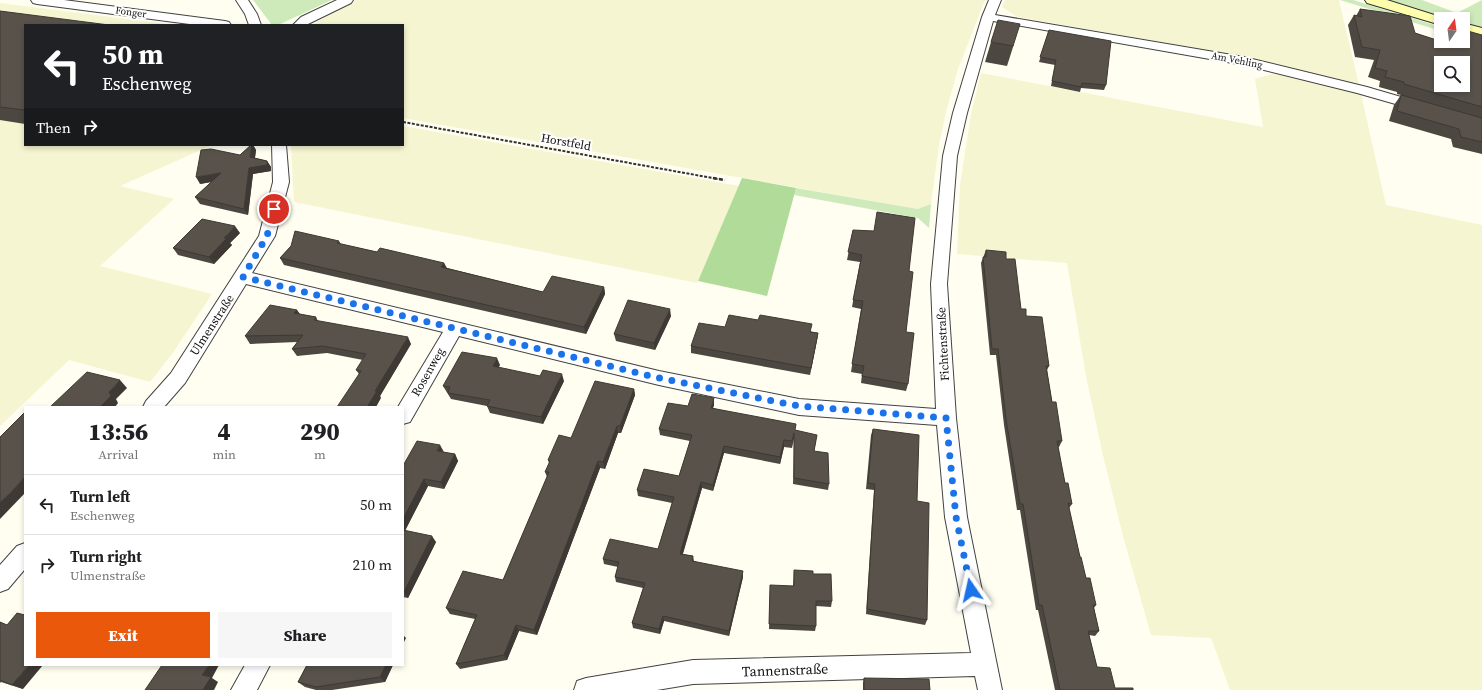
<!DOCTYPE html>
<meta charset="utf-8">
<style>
:root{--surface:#fff;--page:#f6f6f6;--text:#202124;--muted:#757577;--line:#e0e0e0;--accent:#ea580c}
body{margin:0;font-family:"Source Serif 4",serif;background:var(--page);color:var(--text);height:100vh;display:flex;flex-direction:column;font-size:15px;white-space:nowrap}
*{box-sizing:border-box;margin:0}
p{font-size:13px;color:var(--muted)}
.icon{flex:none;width:22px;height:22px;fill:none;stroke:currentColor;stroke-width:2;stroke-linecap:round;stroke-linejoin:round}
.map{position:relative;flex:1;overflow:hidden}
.drawer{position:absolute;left:24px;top:406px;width:380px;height:260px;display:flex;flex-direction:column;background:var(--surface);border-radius:0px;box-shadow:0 2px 6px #0003}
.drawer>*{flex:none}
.guide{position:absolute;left:24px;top:24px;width:380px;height:122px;border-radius:0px;box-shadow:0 2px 6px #0003;background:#202124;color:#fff;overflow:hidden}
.needle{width:26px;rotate:14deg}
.controls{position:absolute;left:1434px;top:12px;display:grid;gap:8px}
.controls a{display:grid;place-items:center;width:36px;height:36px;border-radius:0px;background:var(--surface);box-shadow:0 2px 6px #0003;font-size:20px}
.pin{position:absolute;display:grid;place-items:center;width:34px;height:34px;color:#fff;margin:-17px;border:2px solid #fff;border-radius:50%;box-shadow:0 1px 4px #0007}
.me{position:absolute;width:44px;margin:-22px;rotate:349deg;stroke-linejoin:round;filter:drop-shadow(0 0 3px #0008)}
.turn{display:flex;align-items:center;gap:14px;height:84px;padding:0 12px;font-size:18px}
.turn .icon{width:52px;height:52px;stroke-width:2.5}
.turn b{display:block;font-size:28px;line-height:34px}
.then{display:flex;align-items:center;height:38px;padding:0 12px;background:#0003;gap:8px;font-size:15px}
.eta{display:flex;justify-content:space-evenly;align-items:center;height:68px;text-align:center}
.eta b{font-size:24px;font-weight:800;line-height:28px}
.primary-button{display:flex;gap:8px;margin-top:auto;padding:8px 12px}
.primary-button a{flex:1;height:46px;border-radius:0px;background:var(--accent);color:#fff;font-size:16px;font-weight:800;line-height:46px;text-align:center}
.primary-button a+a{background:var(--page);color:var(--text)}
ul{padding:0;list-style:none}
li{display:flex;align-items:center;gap:12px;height:60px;padding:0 12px;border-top:1px solid var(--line)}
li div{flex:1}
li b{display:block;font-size:15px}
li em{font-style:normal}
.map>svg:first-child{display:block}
.farmland{fill:#f5f5d1}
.green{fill:#ceeaba}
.forest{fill:#b0db99}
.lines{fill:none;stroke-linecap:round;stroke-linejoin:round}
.street-casing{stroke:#424242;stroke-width:2}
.secondary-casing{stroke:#313131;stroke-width:2}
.path-far1{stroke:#313131;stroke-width:2;stroke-dasharray:3 1.5;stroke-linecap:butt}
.path{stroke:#313131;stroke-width:2.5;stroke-dasharray:4 2;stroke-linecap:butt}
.street{fill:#fff;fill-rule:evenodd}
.secondary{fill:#fffeac;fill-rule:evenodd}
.wall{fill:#4c4740}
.shaded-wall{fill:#3e3934}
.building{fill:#58524b;stroke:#3e3934;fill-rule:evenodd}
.route{stroke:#1a73e8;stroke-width:7;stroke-dasharray:0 12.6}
.labels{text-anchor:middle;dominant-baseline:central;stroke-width:4;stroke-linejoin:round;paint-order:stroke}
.far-street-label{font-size:10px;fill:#0f0f0f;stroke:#fff}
.street-label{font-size:12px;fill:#0f0f0f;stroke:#fff}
.near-street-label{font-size:14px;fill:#0f0f0f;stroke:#fff}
</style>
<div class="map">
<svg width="1482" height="690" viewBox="0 0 1482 690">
<rect width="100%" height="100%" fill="#fffef1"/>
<!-- farmland -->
<g class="farmland">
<polygon points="356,0 985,0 958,69 946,112 939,145 931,204 918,209 403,118 403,25 313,25 330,13"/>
<polygon points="1005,0 1339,0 1359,85 1241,56 1017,17 1002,7"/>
<polygon points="0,3 175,25 25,25 25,145 212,145 120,186 174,199 100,266 212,294 172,354 150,382 69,360 0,426"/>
<polygon points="981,73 1263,127 1255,79 1275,73 1361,94 1386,205 1482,225 1482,690 1230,690 1211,638 1151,635 1123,536 1102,451 1086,376 1067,263 957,254 960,185 971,114"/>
<polygon points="403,126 739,186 697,283 294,202 291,145 403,145"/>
</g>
<!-- green -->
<g class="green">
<polygon points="253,0 332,0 278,25 272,25"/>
<polygon points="1340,0 1353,0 1441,27 1441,31"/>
<polygon points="1389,0 1422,0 1457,13 1482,0 1482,29 1463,24 1463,19 1448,19"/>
<polygon points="796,188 918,209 931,204 929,228 918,218 794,195"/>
</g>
<!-- forest -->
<polygon class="forest" points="742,178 796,188 767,296 698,281"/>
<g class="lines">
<defs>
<g id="street">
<polygon points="31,0 64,0 225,21 229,22 231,25 197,25 37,4 33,3"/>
<polygon points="236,0 248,0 257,14 261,25 249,25 245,14"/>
<polygon points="337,0 353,0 351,3 306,25 293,25 301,17"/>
<polygon points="989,0 1001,0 995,15 1244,57 1367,87 1425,104 1427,107 1425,110 1420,111 1357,93 1244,65 993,21 967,113 957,156 947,284 956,418 967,517 1002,690 978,690 975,676 693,684 657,690 574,690 577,681 586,678 693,660 971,653 945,517 937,425 799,415 659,385 459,336 410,422 403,424 403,407 398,407 443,332 246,284 185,383 164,407 143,407 146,401 171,373 259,236 273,182 272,145 286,145 289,182 275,236 252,273 659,371 799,399 936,409 931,284 943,156 953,113 982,17"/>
<polygon points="25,543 25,569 8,589 0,592 0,565 17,546"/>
<polygon points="245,665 270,665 257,690 231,690"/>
</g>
<g id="secondary">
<polygon points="1365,0 1387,0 1447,19 1441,19 1441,25 1367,3"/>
<polygon points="1463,23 1482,28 1482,38 1463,33"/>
</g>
</defs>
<!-- street casing -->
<use href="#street" class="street-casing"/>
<!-- secondary casing -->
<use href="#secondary" class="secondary-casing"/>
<!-- path-far1 -->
<polyline class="path-far1" points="403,122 718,179"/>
<!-- path -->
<polyline class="path" points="713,178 725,180"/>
<!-- street -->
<use href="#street" class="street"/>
<!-- secondary -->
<use href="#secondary" class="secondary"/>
</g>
<!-- wall -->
<g class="wall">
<polygon points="1360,9 1415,33 1455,46 1456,41 1463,41 1482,35 1482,154 1453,147 1451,139 1389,121 1394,105 1401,95 1397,94 1397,92 1379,87 1380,81 1368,77 1374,60 1355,57 1348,25 1354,15 1356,16"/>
<polygon points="0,11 25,25 25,124 0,120"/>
<polygon points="1049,30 1106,85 1104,90 1081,88 1080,92 1051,86 1055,65 1039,62"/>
<polygon points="991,42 1014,44 1007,66 985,62"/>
<polygon points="251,145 253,145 256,150 255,158 267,161 271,167 271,171 253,174 248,215 200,204 195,197 212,182 200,184 240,155"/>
<polygon points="853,230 909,271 906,332 908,384 906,391 861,383 862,374 851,372 861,309 852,307 860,262 847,260"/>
<polygon points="240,233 230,243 232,245 214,264 178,255 173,248"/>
<polygon points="339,241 341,244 377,252 444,263 447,268 543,292 604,287 605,294 586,334 284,265 280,258 291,246"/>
<polygon points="986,250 1006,259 1021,309 1026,316 1049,366 1047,370 1052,402 1062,441 1059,447 1058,447 1065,483 1072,504 1069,508 1080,557 1086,578 1096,605 1094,608 1099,631 1095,636 1089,635 1097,667 1115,688 1133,690 1055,690 1038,610 1036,610 1020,510 1017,510 1004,425 996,355 990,355 981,263"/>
<polygon points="297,310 300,314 316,317 318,321 411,344 380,396 381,398 359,374 356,370 363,360 327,353 297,356 292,349 297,342 250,344 245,336"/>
<polygon points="671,316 655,350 616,341 614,334"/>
<polygon points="758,320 818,333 817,340 810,375 691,353 691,346 725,327"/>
<polygon points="500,365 498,368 564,381 543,424 490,413 487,406 451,399 443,386"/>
<polygon points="634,389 635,395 621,433 618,433 605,469 600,468 537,635 519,631 507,660 460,669 456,664 475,619 450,614 446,608 503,580 547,477 545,472 549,463 548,460 571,438"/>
<polygon points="714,405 713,408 795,431 816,441 814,451 829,484 828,490 793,484 794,439 792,448 784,447 780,464 724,453 713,491 702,488 683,554 693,556 694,561 743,577 729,636 664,621 660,634 633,628 632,623 643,588 616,582 615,577 618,567 604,564 603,559 658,549 672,503 638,496 637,490 679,476 690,441 660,435 659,429 688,406"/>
<polygon points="873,429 917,501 927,620 925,625 866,614 874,490 866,489 871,435"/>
<polygon points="443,452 455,454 458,461 444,489 428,486 405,531 436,542 408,598 403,597 403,464 404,464"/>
<polygon points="794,570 813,574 832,601 831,607 816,606 816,626 815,631 769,629 770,591 793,586"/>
<polygon points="0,622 7,625 23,689 1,682 0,683"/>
<polygon points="307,665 393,665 385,682 332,690 316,690 305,687 298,682"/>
<polygon points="864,678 930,690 863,690 863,683"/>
</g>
<!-- shaded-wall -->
<g class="shaded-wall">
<polygon points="252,145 253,145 256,150 254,164 250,157"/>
<polygon points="267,161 271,167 271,171 253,174 248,215 244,209 249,168"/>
<polygon points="221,173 225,179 200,184 196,177"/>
<polygon points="235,226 240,233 230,243 232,245 214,264 209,257 224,238"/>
<polygon points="444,263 447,270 441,267"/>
<polygon points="604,287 605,294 586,334 584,327"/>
<polygon points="670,309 671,316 655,350 654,343"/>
<polygon points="297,310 301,317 294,313"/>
<polygon points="818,333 817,340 810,375 811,368"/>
<polygon points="408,337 411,344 380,396 381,398 376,407 367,407 375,391"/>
<polygon points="497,358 500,365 495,373 493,366"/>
<polygon points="562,374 564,381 543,424 541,417"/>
<polygon points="120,380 127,388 116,399 118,403 115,407 100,407 109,392"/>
<polygon points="634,389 635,395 621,433 620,426"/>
<polygon points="714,398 714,405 711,414 711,408"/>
<polygon points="617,426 618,433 605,469 603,462"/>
<polygon points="784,440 784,447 780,464 780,457"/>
<polygon points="440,445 444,452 437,451"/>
<polygon points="724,446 724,453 713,491 713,485"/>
<polygon points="455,454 458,461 444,489 441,482"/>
<polygon points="598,461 600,468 537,635 534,630"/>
<polygon points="25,477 25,493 0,519 0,503"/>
<polygon points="424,479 428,486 403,534 403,519"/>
<polygon points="701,482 702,488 681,559 680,554"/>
<polygon points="432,536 436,542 408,598 404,592"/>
<polygon points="743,571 743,577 729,636 729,631"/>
<polygon points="663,616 664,621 660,634 659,629"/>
<polygon points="516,625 519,631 507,660 504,655"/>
<polygon points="403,635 406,638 403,644"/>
<polygon points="29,665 43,665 23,689 12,685"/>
<polygon points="209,665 219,665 212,678 218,682 214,690 203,690 202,675"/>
<polygon points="386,665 393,665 385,682 380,677"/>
</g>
<!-- building -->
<g class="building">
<path d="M1360,9L1410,16L1415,33L1458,47L1460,41H1463L1464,30L1482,35V107L1404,84V82L1385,77L1387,71L1375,68L1380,50L1362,47L1354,15L1362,17ZM1441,63H1463V85H1441Z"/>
<polygon points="0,11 109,25 25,25 25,110 0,107"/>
<polygon points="998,20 1020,24 1013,46 991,42"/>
<polygon points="1049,30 1111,41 1106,85 1082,83 1081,87 1052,81 1056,60 1040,57"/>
<polygon points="1401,95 1482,118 1482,142 1461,137 1459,129 1397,111"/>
<polygon points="251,145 252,145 250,157 267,161 267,165 249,168 244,209 195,197 221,173 196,177 201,150 211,149 240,155"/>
<polygon points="877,212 915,218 909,271 913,272 906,332 914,333 908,384 862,376 864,366 852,364 863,301 853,300 862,255 848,252 853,230 874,231"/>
<polygon points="202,219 235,226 224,238 227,238 209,257 173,248"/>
<polygon points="295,231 339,241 337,243 377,252 380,248 444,263 441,267 543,292 552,276 604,287 584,327 280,258 291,246"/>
<polygon points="986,250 1006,252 1006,259 1015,259 1021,309 1026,309 1026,316 1042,317 1049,366 1046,366 1052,402 1056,402 1062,441 1057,441 1065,483 1068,483 1072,504 1068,503 1080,557 1081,557 1086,578 1090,578 1096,605 1093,605 1099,631 1088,631 1097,667 1110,668 1115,688 1133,688 1133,690 1060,690 1042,605 1039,605 1023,504 1020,504 1006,419 998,349 992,349 983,257 986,257"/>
<polygon points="628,300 670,309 654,343 614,334"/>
<polygon points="270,305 297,310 294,313 316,317 314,320 408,337 375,391 377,391 367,407 337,407 361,371 356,370 366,354 323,346 292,349 303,335 245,336"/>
<polygon points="729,315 758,320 760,315 812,324 810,332 818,333 811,368 691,346 699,323 725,327"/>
<polygon points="462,352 497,358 493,366 540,376 543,370 562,374 541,417 487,406 490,400 448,393 450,387 443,386"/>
<polygon points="87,372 120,380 109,392 111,396 100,407 50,407"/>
<polygon points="595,381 634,389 620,426 617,426 603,462 598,461 534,630 516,625 504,655 456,664 477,615 446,608 463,571 503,580 549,472 545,472 550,461 548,460 559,435 571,438"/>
<polygon points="692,394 714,398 711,408 796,424 795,430 817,435 814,451 828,453 829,484 794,478 794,433 792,441 784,440 780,457 724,446 713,485 701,482 680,554 693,556 692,561 743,571 729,631 663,616 659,629 632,623 645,583 615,577 619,562 603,559 610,539 658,549 674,497 637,490 644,469 679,476 692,435 659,429 668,403 688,406"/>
<polygon points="25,412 25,477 0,503 0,437"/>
<polygon points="873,429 919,435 917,501 929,503 927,620 867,609 875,484 868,483"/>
<polygon points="417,441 440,445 437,451 455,454 441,482 424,479 403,519 403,464 404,464"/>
<polygon points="403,530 432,536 404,592 403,592"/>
<polygon points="794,570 813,571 813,574 831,574 832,601 816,601 816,626 769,624 770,585 794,586"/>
<polygon points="17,613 25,615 25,665 29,665 12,685 0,680 0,622 7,625"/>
<polygon points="162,665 209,665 202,675 211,677 203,690 145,690"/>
<polygon points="307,665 386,665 380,677 316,687 298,682"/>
<polygon points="864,678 929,679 930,690 864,690"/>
</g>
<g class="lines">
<!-- route -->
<polyline class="route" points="274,209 267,236 243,277 659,378 768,400 799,406 946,418 956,517 971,590"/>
</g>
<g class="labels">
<!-- far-street labels -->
<g class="far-street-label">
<text transform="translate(131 12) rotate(8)">Fonger</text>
<text transform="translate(1237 60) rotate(11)">Am Vehling</text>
</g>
<!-- street labels -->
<g class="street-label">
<text transform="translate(566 142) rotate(10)">Horstfeld</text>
<text transform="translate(212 325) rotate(-57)">Ulmenstraße</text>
<text transform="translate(943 344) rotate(-93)">Fichtenstraße</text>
<text transform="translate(428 372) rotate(-60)">Rosenweg</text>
</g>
<!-- near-street labels -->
<g class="near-street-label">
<text transform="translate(785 670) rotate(-2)">Tannenstraße</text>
</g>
</g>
</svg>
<div class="controls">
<a><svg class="needle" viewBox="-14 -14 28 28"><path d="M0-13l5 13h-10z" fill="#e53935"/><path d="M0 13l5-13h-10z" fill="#757577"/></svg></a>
<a><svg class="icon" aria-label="search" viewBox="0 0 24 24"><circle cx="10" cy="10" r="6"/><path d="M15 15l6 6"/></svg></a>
</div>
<div class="pin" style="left:274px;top:209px;background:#d93025"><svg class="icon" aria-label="arrive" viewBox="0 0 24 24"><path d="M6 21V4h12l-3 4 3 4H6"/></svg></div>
<svg class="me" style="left:971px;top:590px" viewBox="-20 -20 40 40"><path d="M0-17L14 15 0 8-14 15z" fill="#1a73e8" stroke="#fff" stroke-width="4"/></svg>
<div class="guide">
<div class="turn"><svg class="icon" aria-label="left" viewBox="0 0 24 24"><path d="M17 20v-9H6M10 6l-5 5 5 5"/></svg><div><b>50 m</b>Eschenweg</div></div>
<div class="then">Then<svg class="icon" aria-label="right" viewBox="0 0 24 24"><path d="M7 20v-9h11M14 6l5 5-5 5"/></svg></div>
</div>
<section class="drawer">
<div class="eta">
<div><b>13:56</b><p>Arrival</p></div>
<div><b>4</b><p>min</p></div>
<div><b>290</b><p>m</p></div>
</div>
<ul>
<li><svg class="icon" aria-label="left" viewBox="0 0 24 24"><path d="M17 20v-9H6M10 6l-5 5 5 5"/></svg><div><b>Turn left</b><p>Eschenweg</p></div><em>50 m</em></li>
<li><svg class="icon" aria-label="right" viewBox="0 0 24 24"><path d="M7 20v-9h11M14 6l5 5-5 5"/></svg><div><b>Turn right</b><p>Ulmenstraße</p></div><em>210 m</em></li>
</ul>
<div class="primary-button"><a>Exit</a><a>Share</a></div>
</section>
</div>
